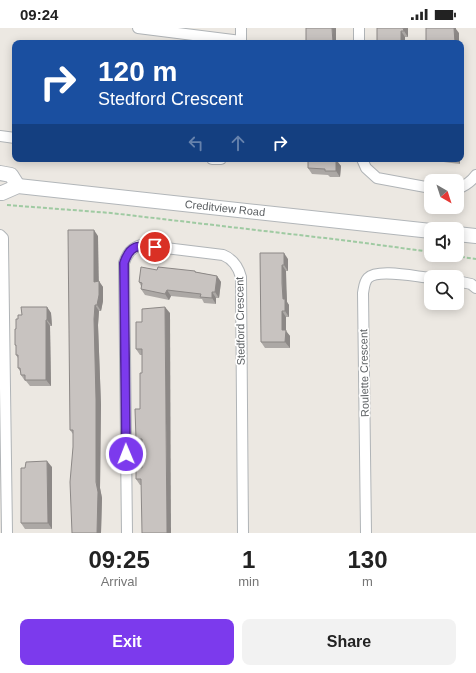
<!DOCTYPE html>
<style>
:root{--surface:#fff;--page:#f2f2f2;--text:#222;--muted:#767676;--accent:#7c3aed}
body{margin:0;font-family:Helvetica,sans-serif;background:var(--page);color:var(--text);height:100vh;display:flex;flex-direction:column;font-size:15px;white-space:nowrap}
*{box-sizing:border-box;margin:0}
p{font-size:13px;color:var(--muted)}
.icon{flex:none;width:22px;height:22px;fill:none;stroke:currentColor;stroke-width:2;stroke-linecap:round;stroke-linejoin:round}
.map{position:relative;height:505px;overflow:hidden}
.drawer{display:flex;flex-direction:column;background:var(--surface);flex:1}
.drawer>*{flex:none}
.top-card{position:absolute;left:12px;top:12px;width:452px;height:122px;border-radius:8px;box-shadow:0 2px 10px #0003;background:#1a4fa0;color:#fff;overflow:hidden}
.needle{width:26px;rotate:141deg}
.buttons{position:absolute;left:424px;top:146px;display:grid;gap:8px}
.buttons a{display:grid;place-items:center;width:40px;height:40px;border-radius:8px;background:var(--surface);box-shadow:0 2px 10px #0003;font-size:20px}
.pin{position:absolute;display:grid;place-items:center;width:34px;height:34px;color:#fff;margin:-17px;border:2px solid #fff;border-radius:50%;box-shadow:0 1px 4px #0007}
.me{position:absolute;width:44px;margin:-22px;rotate:359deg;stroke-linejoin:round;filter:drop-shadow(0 0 3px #0008)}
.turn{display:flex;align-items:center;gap:14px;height:84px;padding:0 20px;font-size:18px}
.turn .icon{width:52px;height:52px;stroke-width:2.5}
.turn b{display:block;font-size:28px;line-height:34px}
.lanes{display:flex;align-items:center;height:38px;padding:0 20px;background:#0003;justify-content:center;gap:20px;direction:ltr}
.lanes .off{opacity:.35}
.eta{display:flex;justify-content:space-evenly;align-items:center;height:68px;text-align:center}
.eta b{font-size:24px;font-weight:700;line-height:28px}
.primary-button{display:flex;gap:8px;margin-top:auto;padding:8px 20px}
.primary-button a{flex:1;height:46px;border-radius:8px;background:var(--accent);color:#fff;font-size:16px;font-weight:700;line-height:46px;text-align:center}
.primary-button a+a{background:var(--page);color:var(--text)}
.status{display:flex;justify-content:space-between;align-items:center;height:28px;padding:0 20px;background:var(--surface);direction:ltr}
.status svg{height:11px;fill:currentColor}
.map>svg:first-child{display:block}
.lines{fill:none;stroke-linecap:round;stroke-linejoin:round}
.minor-casing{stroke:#b0b4b7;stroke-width:12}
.secondary-casing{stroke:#b2b6b9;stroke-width:16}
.path{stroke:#9fcaa2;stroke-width:2;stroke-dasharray:4 2;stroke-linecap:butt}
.minor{stroke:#fff;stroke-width:10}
.secondary{stroke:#fff;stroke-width:14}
.wall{fill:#aca8a5}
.shaded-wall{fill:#8c8886}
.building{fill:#c8c3c0;stroke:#8c8886}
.route-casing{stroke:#51269a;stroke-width:10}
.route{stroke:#7c3aed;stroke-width:7}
.labels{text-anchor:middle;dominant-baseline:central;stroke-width:3.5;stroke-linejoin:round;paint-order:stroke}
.street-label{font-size:11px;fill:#5b5f62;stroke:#fff}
</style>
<div class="status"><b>09:24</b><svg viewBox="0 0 49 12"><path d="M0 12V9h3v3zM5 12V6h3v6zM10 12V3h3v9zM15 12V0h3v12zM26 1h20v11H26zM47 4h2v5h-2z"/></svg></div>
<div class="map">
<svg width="476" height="505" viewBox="0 0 476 505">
<rect width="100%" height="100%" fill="#ece8e2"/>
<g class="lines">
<defs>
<g id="minor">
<polyline points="138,0 241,13"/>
<polyline points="241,0 241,15"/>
<polyline points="359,0 359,15"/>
<polyline points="0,108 15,110"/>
<polyline points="212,131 221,131"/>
<polyline points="362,131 366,140 377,150 431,160"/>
<path d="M457,161C465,158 471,154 476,147"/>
<polyline points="0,207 3,210 3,216 7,505"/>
<polyline points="457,253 471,256 476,260"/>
<path d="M127,505L124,235C127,226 131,220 141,217L223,227C233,231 238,238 241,249L243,505"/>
<path d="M366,505L363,265C364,260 364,254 368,250C378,240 417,249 431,250"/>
</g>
<g id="secondary">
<polyline points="0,145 11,147 18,158"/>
<polyline points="0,165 2,165 18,158 431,203"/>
<polyline points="457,206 476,208"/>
</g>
</defs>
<!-- minor casing -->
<use href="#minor" class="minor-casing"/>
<!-- secondary casing -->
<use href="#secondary" class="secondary-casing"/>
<!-- path -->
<g class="path">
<polyline points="7,177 111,185 350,213 431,224"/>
<polyline points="449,227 476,231"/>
</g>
<!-- minor -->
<use href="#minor" class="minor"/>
<!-- secondary -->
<use href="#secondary" class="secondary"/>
</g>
<!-- wall -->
<g class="wall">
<polygon points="408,0 408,9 405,9 405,15 377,15"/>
<polygon points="419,131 460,131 460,136"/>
<polygon points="337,133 341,138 340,149 330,149 328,147 312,146 308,140"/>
<polygon points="98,208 98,253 103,259 103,273 101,283 99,283 98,297 101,377 100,460 102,470 101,505 72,505 73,419 73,406 70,402"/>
<polygon points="260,225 288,231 288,243 286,243 286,261 287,274 289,277 289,289 286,289 286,303 290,308 290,320 265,320 261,314"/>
<polygon points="157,242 195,243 196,244 217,248 221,254 219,270 216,270 216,276 204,275 202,271 171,268 169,272 145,267 141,261 141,258 139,254"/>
<polygon points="47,279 51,285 52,298 50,298 51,358 30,358 26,353 25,353 21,347 20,343 18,340 18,330 16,327 16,318 15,317 16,301 22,287"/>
<polygon points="170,285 141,457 140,457 136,451 142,440 142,417 140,417 136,411 140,381 142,345 142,327 140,327 136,321 142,294"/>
<polygon points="52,439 52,501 25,501 21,495 25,440"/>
</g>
<!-- shaded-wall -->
<g class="shaded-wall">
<polygon points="332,0 336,0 336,15 333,15"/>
<polygon points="403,0 408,0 408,9 404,3"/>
<polygon points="452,0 456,0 456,1 459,5 459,15 455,15"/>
<polygon points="401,3 405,9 405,15 401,15"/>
<polygon points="333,131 337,131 337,133 341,138 340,149 336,143"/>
<polygon points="457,131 460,131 460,136"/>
<polygon points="94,202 98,208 99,260 94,254"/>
<polygon points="284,225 288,231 288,243 284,237"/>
<polygon points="282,237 286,243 287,274 289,277 289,289 285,283 283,271"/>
<polygon points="217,248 221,254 219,270 215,264"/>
<polygon points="99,253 103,259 103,273 101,283 97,277"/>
<polygon points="167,262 171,268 169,272 165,266"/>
<polygon points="212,264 216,270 216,276 212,270"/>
<polygon points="95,277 99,283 98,297 101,377 100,460 102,470 101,505 97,505 94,291"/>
<polygon points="47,279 51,285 52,298 47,292"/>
<polygon points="165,279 170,285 171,505 167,505"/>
<polygon points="282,283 286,289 286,303 290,308 290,320 285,314 282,302"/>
<polygon points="46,292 50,298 51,358 46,352"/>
<polygon points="47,433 52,439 52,501 48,495"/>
</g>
<!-- building -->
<g class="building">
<polygon points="306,0 332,0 333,15 306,15"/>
<polygon points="377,0 403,0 404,3 401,3 401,15 377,15"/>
<polygon points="426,0 454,0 455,15 426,15"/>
<polygon points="308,131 333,131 333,132 336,132 336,143 325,143 325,141 308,140"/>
<polygon points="68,202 94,202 94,254 99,253 99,267 97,277 95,277 94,291 96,371 96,454 98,464 97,505 72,505 70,454 73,419 73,402 70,402"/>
<polygon points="260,225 284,225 284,237 282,237 282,255 283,271 285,271 285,283 282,283 282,302 286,302 285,314 261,314"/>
<polygon points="141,239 157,242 158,239 195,243 195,244 217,248 215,264 212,264 212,270 200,269 201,266 167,262 165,266 141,261 142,255 139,254"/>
<polygon points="21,279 47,279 47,292 46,292 46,352 25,352 25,347 21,347 20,340 18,340 18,327 16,327 16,317 15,317 15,301 16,301 16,291 18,291 18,287 22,287"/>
<polygon points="165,279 167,505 142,505 141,451 136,451 136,440 142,440 142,411 136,411 135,381 140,381 140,345 142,345 142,321 136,321 136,294 142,294 142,281"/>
<polygon points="47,433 48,495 21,495 21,440 25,440 26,434"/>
</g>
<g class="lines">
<defs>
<path id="route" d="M126,426L124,235C130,217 137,217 155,219"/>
</defs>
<!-- route casing -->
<use href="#route" class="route-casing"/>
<!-- route -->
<use href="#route" class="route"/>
</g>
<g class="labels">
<!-- street labels -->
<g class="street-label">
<text transform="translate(225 180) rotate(6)">Creditview Road</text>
<text transform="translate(240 293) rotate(-91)">Stedford Crescent</text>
<text transform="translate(364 345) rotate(-91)">Roulette Crescent</text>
</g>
</g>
</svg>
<div class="buttons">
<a><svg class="needle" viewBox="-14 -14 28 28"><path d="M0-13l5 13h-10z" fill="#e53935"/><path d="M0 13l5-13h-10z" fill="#767676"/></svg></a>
<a><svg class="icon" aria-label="sound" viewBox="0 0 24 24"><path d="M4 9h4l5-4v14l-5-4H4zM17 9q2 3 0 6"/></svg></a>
<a><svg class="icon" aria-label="search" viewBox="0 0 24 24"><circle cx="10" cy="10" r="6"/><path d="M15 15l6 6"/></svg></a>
</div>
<div class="pin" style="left:155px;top:219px;background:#d93025"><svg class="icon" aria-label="arrive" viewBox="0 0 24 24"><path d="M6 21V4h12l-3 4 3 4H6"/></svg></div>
<svg class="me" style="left:126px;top:426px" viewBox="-20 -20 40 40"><circle r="17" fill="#7c3aed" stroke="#fff" stroke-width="3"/><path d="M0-11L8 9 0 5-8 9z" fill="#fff"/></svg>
<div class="top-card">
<div class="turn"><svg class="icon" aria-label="right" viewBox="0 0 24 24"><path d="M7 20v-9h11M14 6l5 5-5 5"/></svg><div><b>120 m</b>Stedford Crescent</div></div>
<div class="lanes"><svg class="icon off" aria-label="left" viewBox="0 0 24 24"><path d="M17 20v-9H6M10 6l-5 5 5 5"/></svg><svg class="icon off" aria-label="ahead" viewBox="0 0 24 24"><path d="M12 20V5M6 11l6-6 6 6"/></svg><svg class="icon" aria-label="right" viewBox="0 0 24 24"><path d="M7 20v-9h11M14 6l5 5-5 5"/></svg></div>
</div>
</div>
<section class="drawer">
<div class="eta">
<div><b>09:25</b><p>Arrival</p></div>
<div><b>1</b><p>min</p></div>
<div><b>130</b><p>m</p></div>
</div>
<div class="primary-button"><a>Exit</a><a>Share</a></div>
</section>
